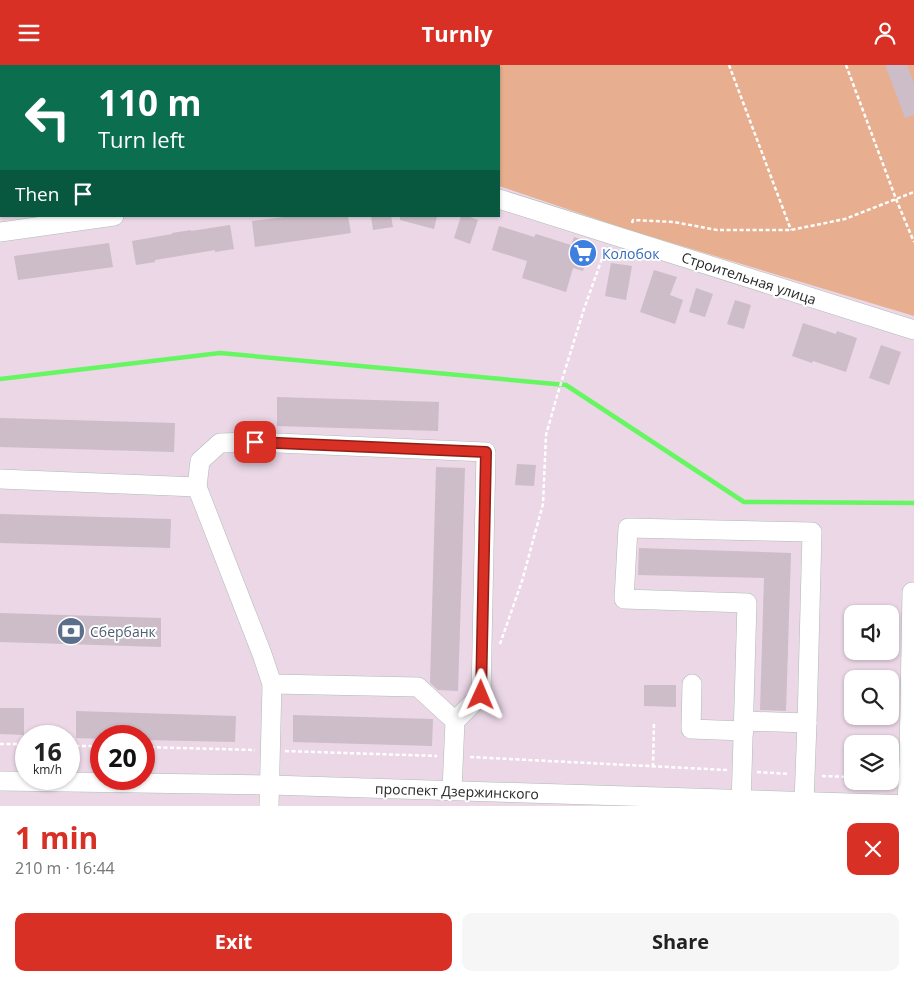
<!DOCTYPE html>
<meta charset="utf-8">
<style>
:root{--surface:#fff;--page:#f6f6f6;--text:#222;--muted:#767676;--accent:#d93025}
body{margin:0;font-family:"Open Sans",sans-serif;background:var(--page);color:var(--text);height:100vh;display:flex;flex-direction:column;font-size:19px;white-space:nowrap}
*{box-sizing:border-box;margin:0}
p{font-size:16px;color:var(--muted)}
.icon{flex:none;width:28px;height:28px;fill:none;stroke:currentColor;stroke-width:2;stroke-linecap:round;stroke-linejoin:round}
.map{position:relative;height:741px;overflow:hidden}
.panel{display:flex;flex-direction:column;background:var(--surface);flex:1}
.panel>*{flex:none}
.guide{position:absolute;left:0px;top:0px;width:500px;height:152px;box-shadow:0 1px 4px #0004;background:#0b6e4f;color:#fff;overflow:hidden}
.fabs{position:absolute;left:844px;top:540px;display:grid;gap:10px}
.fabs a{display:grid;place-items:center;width:55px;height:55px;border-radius:10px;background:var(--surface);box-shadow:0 1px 4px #0004;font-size:25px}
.speed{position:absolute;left:15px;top:660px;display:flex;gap:10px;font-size:25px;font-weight:700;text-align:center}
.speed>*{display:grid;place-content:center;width:65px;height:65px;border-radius:50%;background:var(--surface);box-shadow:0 1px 4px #0004;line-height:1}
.speed small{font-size:12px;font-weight:400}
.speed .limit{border:8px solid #d22;background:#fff;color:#111}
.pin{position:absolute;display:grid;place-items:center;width:42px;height:42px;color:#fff;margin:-21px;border-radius:10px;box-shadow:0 2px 8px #0006}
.me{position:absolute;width:55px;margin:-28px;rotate:1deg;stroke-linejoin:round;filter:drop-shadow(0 0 4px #0008)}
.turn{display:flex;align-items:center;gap:18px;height:105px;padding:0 15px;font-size:22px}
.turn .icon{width:65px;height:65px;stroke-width:2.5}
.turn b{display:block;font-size:35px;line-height:42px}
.then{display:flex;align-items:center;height:48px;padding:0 15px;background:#0003;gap:10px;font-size:19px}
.round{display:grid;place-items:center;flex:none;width:52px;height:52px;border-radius:10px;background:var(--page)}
.summary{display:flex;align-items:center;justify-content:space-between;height:85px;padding:0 15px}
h1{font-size:30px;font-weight:700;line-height:38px;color:var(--accent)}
.cta{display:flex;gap:10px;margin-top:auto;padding:10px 15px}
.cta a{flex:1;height:58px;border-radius:10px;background:var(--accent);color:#fff;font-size:20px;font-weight:700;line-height:58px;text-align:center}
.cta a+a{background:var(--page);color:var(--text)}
header{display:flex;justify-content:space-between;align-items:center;height:65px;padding:0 15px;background:var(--accent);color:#fff;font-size:22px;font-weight:700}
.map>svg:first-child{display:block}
.green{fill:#e7af8f}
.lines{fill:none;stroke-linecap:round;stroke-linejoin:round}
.stream{stroke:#66f662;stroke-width:4.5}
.building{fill:#ccbdc8}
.minor-casing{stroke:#acbdb5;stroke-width:20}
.path{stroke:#fff;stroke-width:2.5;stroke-dasharray:4 2.5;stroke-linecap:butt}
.minor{stroke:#fff;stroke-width:19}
.route-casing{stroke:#8d1f18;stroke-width:12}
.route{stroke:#d93025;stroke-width:9}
.labels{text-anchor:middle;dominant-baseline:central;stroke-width:4;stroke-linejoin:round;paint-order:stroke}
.shop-label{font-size:14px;fill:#366cbe;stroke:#fff;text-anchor:start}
.street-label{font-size:14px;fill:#272727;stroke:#fff}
.service-label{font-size:14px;fill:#4e5e75;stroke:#fff;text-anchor:start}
</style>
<header><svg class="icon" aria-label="menu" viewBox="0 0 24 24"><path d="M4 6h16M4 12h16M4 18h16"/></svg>Turnly<svg class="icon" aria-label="person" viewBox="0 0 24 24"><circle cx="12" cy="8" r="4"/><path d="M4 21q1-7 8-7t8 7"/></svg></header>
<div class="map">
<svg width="914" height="741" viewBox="0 0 914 741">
<rect width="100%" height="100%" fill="#ebd7e6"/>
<!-- green -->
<polygon class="green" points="15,0 914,0 914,251 629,165 499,121 499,1 15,1"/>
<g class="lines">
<!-- stream -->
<polyline class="stream" points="0,314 220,288 566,320 744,437 914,438"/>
</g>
<!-- building -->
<g class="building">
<polygon points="885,0 907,0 914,18 914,50 905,53"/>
<polygon points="293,151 348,151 351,168 255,182 252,156"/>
<polygon points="371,151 391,151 393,162 373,165"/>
<polygon points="400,151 437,151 434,164 400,155"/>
<polygon points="461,151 467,151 478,155 470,179 454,173"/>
<polygon points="230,160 234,184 215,187 215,185 155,195 155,197 136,200 132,176 172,169 172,168 191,165 191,166"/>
<polygon points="499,161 534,172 536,169 571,180 574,172 592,178 583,206 573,203 566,227 522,213 527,196 492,185"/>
<polygon points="109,178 113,202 18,215 14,191"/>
<polygon points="611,198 632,201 626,235 605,231"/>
<polygon points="654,205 677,212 670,230 683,235 675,259 640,247"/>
<polygon points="696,223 713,229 705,252 689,247"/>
<polygon points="735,235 751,240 744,264 727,259"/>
<polygon points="803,258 836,269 837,266 857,273 846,307 813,296 812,298 792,291"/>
<polygon points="881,280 901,287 889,320 869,313"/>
<polygon points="277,332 439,337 438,366 277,361"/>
<polygon points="0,353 175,358 174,387 0,382"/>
<polygon points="517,399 536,400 534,421 515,420"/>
<polygon points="436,402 465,403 458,626 438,625 430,618"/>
<polygon points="0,449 171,454 170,483 0,478"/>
<polygon points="639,483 791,488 786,646 760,645 764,513 638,510"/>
<polygon points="0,548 161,553 161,582 0,577"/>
<polygon points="644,620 676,620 676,642 644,641"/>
<polygon points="0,643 24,643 24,670 0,669"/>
<polygon points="76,646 236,651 235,677 144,675 144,671 101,671 101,674 76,673"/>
<polygon points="293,650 433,654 432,681 293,677"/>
</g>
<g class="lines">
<defs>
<g id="minor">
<polyline points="499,134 914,265"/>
<polyline points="0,167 114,151"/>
<polyline points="0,414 197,422"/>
<polyline points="272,619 418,622 455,656"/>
<polyline points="692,619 691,664 744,666"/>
<polyline points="744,656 807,658 804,737"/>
<polyline points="0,716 271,720 914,740"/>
<polyline points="907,740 909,694 912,527 914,527"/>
<polyline points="269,741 272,619 262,589 197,422 200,396 220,378 255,377 486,387 481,630 455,656 452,725"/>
<polyline points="741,741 747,538 624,534 628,463 812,467 807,658"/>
</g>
</defs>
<!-- minor casing -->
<use href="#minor" class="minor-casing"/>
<!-- path -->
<g class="path">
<polyline points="729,0 791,165"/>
<polyline points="846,0 896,134 914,177"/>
<polyline points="632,158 633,155 674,157 717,165 791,165 845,154 914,127"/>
<polyline points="500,579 522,516 543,439 546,370 557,331 584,244 605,185"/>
<polyline points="0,679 26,679"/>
<polyline points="69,681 101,681"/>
<polyline points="144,682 255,685"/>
<polyline points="285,686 437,691"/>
<polyline points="470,692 727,705"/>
<polyline points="653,702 654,657"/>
<polyline points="757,707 789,709"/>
<polyline points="822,711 852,712"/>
</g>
<!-- minor -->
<use href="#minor" class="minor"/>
</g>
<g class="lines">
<defs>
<polyline id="route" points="255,377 486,387 481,630"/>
</defs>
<!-- route casing -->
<use href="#route" class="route-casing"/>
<!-- route -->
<use href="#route" class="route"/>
</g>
<!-- icons -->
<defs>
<symbol id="supermarket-disc" viewBox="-11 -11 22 22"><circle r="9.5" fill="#3f7fe0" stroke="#fff"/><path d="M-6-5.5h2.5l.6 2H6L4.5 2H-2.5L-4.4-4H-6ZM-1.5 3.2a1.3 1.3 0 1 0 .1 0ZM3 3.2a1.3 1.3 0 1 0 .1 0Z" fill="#fff"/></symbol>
<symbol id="bank-disc" viewBox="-11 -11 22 22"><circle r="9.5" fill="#5c6f8a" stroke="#fff"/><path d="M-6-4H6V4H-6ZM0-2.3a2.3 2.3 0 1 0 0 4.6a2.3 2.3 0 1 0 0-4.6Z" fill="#fff"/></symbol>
</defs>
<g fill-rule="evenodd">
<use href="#supermarket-disc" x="567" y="172" width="32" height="32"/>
<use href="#bank-disc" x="55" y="550" width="32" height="32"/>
</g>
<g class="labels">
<!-- shop labels -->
<g class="shop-label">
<text x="602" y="188">Колобок</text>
</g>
<!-- street labels -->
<g class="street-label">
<text transform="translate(749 213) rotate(18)">Строительная улица</text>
<text transform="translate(457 726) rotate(2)">проспект Дзержинского</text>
</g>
<!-- service labels -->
<g class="service-label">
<text x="90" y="566">Сбербанк</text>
</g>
</g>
</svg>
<div class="fabs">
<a><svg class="icon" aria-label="sound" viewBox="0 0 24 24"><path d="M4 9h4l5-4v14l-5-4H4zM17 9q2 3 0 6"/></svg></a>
<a><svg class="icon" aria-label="search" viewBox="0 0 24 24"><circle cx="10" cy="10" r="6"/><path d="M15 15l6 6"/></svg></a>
<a><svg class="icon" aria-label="layers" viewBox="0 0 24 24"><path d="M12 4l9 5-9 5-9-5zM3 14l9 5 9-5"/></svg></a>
</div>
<div class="speed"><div>16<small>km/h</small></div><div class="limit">20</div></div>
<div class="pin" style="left:255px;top:377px;background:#d93025"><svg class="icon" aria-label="arrive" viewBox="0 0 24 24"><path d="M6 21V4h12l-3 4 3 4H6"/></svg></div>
<svg class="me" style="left:481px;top:630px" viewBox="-20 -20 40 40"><path d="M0-17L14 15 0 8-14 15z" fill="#d93025" stroke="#fff" stroke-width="4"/></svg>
<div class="guide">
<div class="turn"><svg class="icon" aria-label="left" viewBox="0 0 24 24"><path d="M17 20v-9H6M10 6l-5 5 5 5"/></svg><div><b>110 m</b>Turn left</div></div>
<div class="then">Then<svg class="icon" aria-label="arrive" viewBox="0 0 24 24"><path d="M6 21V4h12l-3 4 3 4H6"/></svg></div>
</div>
</div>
<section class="panel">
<div class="summary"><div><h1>1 min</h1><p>210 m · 16:44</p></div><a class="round" style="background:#d93025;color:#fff"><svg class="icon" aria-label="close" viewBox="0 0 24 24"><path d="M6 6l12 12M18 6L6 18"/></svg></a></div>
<div class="cta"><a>Exit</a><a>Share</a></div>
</section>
